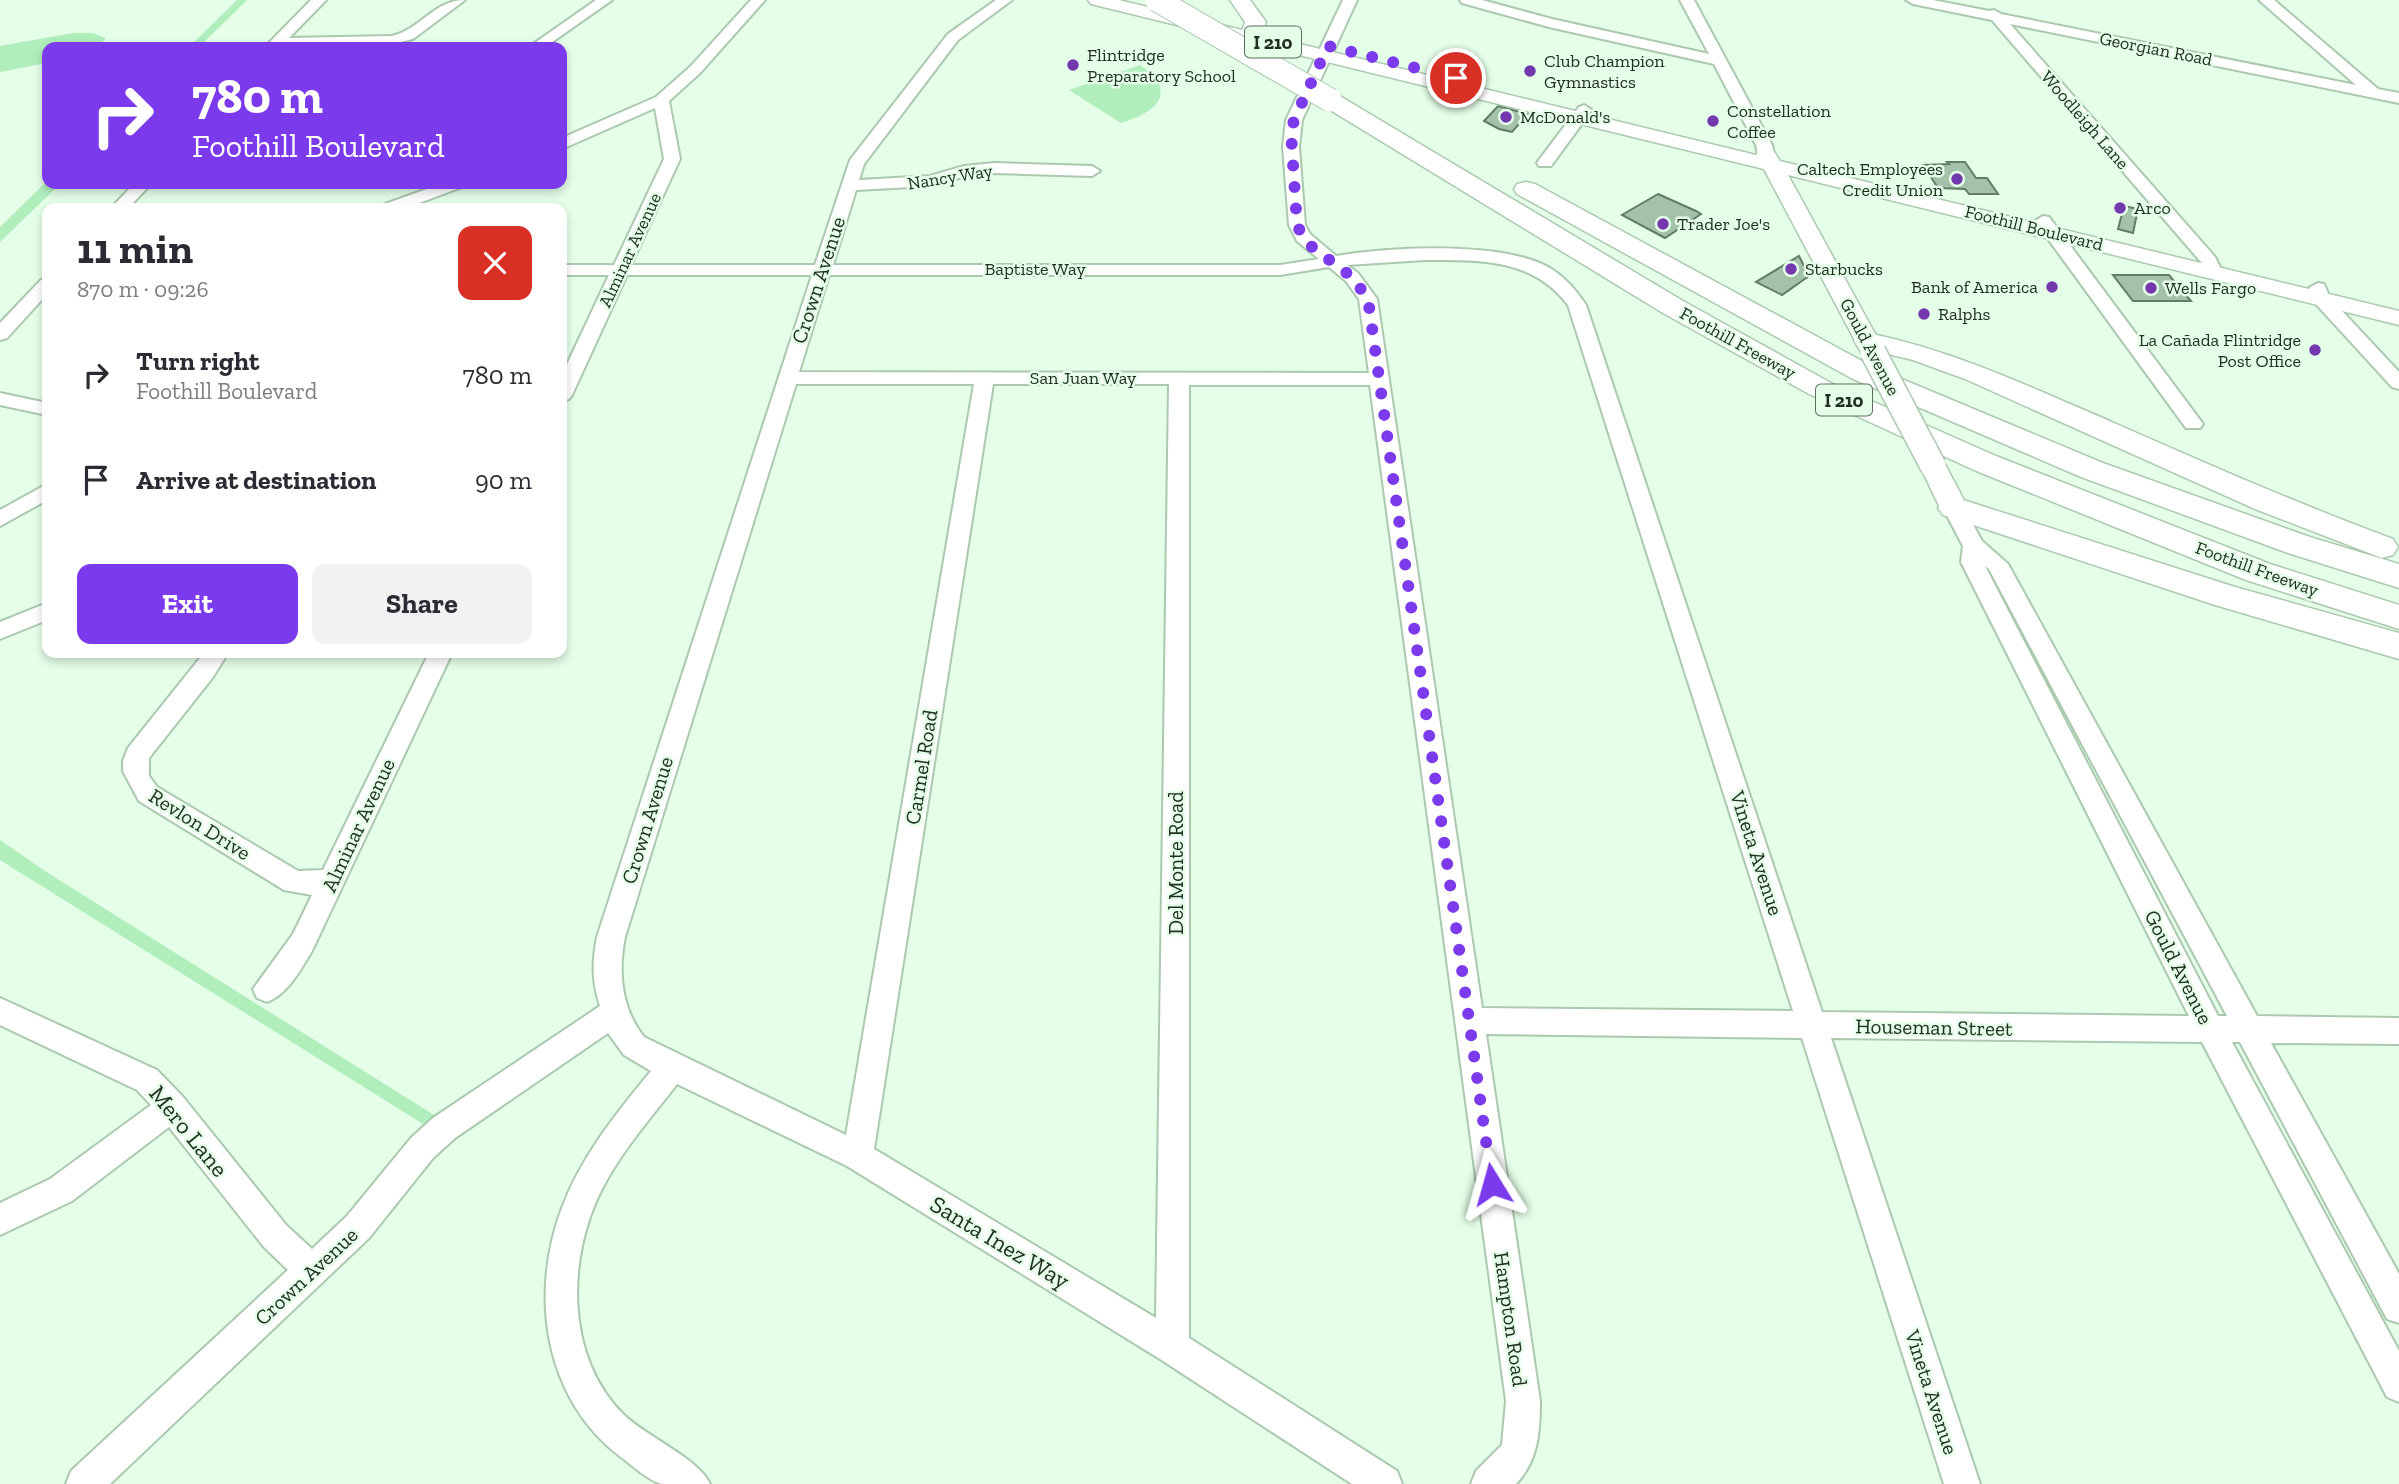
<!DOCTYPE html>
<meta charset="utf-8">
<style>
:root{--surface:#fff;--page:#f2f2f3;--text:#2b2b33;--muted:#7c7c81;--accent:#7c3aed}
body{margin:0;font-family:"Zilla Slab",serif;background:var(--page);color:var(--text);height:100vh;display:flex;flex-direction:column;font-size:26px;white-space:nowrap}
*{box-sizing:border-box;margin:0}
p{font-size:23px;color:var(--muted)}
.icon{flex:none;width:38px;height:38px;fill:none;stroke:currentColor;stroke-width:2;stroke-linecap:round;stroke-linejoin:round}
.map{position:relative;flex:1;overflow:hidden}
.drawer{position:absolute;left:42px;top:203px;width:525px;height:455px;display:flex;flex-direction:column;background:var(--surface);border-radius:14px;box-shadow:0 4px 10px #0003}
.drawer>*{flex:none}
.hud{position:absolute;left:42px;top:42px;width:525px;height:147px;border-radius:14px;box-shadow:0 4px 10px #0003;background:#7c3aed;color:#fff;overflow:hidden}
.pin{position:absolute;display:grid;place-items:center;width:60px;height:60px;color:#fff;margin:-30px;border:4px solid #fff;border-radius:50%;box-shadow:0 2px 7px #0007}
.me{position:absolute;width:77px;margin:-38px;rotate:352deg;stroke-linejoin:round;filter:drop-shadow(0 0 5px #0008)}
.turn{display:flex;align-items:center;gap:24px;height:147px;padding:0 35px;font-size:32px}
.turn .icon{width:91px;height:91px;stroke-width:2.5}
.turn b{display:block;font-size:49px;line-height:60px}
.round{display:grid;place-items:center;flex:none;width:74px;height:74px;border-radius:14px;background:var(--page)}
.overview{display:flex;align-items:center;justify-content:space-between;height:119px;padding:0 35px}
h1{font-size:42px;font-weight:800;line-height:52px}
.button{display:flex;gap:14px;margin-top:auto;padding:14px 35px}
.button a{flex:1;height:80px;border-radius:14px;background:var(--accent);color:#fff;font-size:28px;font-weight:800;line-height:80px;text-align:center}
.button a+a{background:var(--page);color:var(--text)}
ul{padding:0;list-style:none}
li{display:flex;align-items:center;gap:21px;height:105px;padding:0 35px}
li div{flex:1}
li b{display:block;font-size:26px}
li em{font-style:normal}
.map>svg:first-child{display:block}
.green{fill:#b0eebb}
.building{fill:#a4c2a9;stroke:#617d65;stroke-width:2}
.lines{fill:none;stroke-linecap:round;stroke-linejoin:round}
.minor-casing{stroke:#abc9af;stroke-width:4}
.major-casing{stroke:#abc9af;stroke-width:3}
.highway-casing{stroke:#abc9af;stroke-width:3}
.minor{fill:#fff;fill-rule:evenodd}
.major{fill:#fff;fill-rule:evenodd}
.highway{fill:#fff;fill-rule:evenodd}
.major-bridge-casing{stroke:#abc9af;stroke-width:28;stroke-linecap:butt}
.highway-bridge-casing{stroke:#abc9af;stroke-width:25;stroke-linecap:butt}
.major-bridge{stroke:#fff;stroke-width:25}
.highway-bridge{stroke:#fff;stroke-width:23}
.route{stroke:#7c3aed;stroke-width:12;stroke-dasharray:0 21.6}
.poi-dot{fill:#7338ad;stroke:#e4fee8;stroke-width:2.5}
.labels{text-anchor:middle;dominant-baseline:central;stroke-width:5;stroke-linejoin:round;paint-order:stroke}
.far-street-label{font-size:18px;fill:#222e24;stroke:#e4fee8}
.far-poi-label{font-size:18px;fill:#222e24;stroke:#e4fee8;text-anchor:start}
.shield{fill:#e4fee8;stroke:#5c6c5f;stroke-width:2}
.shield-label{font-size:19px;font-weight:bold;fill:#222e24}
.street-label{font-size:21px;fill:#222e24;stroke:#e4fee8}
.near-street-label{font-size:24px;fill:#222e24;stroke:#e4fee8}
</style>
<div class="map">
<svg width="2399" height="1484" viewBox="0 0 2399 1484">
<rect width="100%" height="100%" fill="#e4fee8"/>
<!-- green -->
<g class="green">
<polygon points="237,0 247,0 199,47 189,47"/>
<polygon points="73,33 93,33 106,38 98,47 47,47 47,63 0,72 0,46"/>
<path d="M1140,65C1179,92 1157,112 1121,123L1069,90Z"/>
<polygon points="47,181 47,184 60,184 0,242 0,227"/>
<polygon points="0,840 48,873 442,1120 431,1129 0,860"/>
</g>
<!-- building -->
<g class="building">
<polygon points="1498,106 1528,114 1512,132 1499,129 1484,121"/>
<polygon points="1947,162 1965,162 1976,178 1987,178 1998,194 1969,194 1965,189 1938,188 1923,165 1949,164"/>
<polygon points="1658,194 1696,211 1701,214 1665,238 1622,215"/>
<polygon points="2124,206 2138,209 2133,233 2118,229"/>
<polygon points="1799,256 1809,276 1782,295 1756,282"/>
<polygon points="2113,275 2169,275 2191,301 2133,301"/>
</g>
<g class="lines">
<defs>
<g id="minor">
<path d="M311,0H326L289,38L392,36C421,29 434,0 465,0L413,39L392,44L265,47Z"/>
<polygon points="596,0 612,0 545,47 529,47"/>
<path d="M751,0H765L700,73L669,101L680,159L631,265H815L850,160L948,34L996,0H1012L958,40L864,164L859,180L930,176L964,166L995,163L1092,166L1100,171L1092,176L995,173L966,176L931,186L856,190L833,265H1280L1319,259L1297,241L1289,225L1283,147L1286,120L1343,0H1357L1302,120L1299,147L1305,225L1310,234L1336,256C1391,247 1500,241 1548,267C1564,276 1576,290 1586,305L1822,1012L2189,1016L1961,562L1963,546L1943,508L1947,503H1961L1982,541L2008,564L2257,1016L2399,1018V1044L2271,1043L2399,1274V1323L2387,1319L2240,1042H2232L2399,1351V1402L2387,1397L2202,1042L1831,1038L1980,1484H1944L1802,1038L1486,1034L1540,1401C1540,1432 1538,1461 1516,1484H1471L1476,1471L1502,1445L1506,1401L1370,385H1189V1338L1397,1471L1402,1484H1352L1160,1359L847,1166L677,1084C651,1118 623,1149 603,1187C566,1258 565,1357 624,1415C647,1437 699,1459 710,1484C695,1484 676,1484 662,1484C649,1481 633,1466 622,1458C544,1400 529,1295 562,1208C582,1155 616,1114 651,1071L624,1055L608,1033L455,1138L433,1158L369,1238L110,1484H66L71,1471L288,1270L264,1247L169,1127L72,1201L0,1235V1203L50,1179L151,1105L137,1090L0,1025V998L157,1070L183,1097L286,1225L312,1249L347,1216L411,1138L433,1118L600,1006C592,981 592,963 597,937L812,275H627L572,395L569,399L562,401V375L609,275H562V265H614L664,159L655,108L562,149V138L656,97L690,67ZM1425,260C1481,260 1532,258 1568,305L1793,1011L1482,1008L1377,299L1358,273L1347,265ZM1329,267L1346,281L1359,299L1369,373L799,372L829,275H1280ZM796,384H974L846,1135L644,1037C621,1008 618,972 625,937ZM993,384H1169L1156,1318L874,1149ZM1985,566L1989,569L2227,1016H2218Z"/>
<polygon points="1460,0 1482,0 1552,19 1709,54 1680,0 1694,0 1772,145 1774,154 1766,159 1758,154 1756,145 1714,64 1549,27 1462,3"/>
<polygon points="1906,0 1933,0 1989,11 1994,10 2001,14 2356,85 2259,0 2274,0 2378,89 2399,93 2399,103 2010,24 2215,257 2223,273 2214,278 2208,277 2201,262 1992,20 1913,4"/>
<polygon points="1584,105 1592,110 1551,166 1539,166 1537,163 1539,160 1579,107"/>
<polygon points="134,184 151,184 128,208 111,208"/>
<polygon points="441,184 464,184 462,187 406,208 383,208 385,204"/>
<polygon points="2043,216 2049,217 2200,420 2203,424 2200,428 2186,428 2035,221"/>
<polygon points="47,279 47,294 7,338 0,340 0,323 41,280"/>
<polygon points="2318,283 2324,284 2330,298 2399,372 2399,389 2392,387 2315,303 2309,288"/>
<polygon points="0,393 47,403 47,415 0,405"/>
<polygon points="47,484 47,500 0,526 0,510"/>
<polygon points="47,603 47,620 0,639 0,622"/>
<path d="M204,653H228L213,677L149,758V776L157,787L298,871L323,870L429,653H452L312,951C301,969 288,994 267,1002L257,998L253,989L293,934L312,895L284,890L139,801L123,771V761L128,748Z"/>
</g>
<g id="major">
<polygon points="1088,0 1119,0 1756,155 1759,150 1773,150 1780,161 2399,311 2399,325 1788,175 1885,352 1882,357 1873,359 1864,357 1861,352 1764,169 1091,4"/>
<polygon points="1933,457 1942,460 1946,466 1968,508 1964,514 1954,517 1944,514 1940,508 1920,466 1924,460"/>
</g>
<g id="highway">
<polygon points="1230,0 1250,0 1266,22 1259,42 1243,42 1240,37 1245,22"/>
<polygon points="1330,93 1338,95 1683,301 1831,383 1996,456 2270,564 2399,605 2399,629 2246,580 1974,470 1811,395 1663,313 1322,105 1319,100 1322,95"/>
<polygon points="1526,182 1535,184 1873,367 2103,463 2310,537 2399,564 2399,588 2288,553 2081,477 1853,379 1517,194 1514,189 1517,184"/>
<path d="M1868,333C1950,350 2022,383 2098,416C2196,459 2293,502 2393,539L2398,547L2393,555L2382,558L2255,509L1965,379L1913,360L1858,347L1854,341L1858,335Z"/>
<polygon points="1954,497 2235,587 2399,633 2399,659 2215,605 1943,515 1938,508 1943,501"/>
</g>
</defs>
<!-- minor casing -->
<use href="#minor" class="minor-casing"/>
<!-- major casing -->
<use href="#major" class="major-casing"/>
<!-- highway casing -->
<use href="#highway" class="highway-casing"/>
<!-- minor -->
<use href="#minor" class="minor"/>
<!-- major -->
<use href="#major" class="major"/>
<!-- highway -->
<use href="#highway" class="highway"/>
<defs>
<polyline id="major-bridge" points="1873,352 1933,466"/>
<polyline id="highway-bridge" points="1157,0 1330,100"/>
</defs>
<!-- major-bridge casing -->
<use href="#major-bridge" class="major-bridge-casing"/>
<!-- highway-bridge casing -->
<use href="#highway-bridge" class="highway-bridge-casing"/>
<!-- major-bridge -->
<use href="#major-bridge" class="major-bridge"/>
<!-- highway-bridge -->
<use href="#highway-bridge" class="highway-bridge"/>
</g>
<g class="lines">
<!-- route -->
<polyline class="route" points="1456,78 1328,46 1294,120 1291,133 1297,225 1303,237 1312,247 1352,277 1368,299 1492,1184"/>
</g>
<!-- markers -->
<g class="poi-dot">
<circle cx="1073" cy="65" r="7"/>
<circle cx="1530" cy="71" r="7"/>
<circle cx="1506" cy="117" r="7"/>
<circle cx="1713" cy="121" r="7"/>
<circle cx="1957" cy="179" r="7"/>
<circle cx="2120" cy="208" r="7"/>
<circle cx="1663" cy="224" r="7"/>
<circle cx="1791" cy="269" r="7"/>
<circle cx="2052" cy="287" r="7"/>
<circle cx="2151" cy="288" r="7"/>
<circle cx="1924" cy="314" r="7"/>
<circle cx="2315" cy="350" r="7"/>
</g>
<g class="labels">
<!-- far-street labels -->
<g class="far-street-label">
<text transform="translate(2156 49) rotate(11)">Georgian Road</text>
<text transform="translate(2085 120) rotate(49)">Woodleigh Lane</text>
<text transform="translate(950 177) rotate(-9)">Nancy Way</text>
<text transform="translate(2034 228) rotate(14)">Foothill Boulevard</text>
<text transform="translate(630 250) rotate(-65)">Alminar Avenue</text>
<text x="1035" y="269">Baptiste Way</text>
<text transform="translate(1738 343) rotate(29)">Foothill Freeway</text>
<text transform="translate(1870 347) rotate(62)">Gould Avenue</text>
<text x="1083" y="378">San Juan Way</text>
<text transform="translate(2257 569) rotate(20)">Foothill Freeway</text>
</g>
<!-- far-poi labels -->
<g class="far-poi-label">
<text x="1087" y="55">Flintridge<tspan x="1087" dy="21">Preparatory School</tspan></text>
<text x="1544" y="61">Club Champion<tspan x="1544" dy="21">Gymnastics</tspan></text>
<text x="1727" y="111">Constellation<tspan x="1727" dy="21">Coffee</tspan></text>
<text x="1520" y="117">McDonald's</text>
<text x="1943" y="169" text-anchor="end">Caltech Employees<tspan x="1943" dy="21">Credit Union</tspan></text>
<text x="2134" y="208">Arco</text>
<text x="1677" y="224">Trader Joe's</text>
<text x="1805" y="269">Starbucks</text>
<text x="2038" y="287" text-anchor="end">Bank of America</text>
<text x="2165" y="288">Wells Fargo</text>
<text x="1938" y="314">Ralphs</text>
<text x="2301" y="340" text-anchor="end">La Cañada Flintridge<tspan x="2301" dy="21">Post Office</tspan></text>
</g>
<!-- shield labels -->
<g class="shield">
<rect x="1245" y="26.5" width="56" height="31" rx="5"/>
<rect x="1816" y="384.5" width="56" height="31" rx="5"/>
</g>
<g class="shield-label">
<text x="1273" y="42">I 210</text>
<text x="1844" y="400">I 210</text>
</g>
<!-- street labels -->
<g class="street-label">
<text transform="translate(818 280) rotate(-72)">Crown Avenue</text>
<text transform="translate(921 767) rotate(-81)">Carmel Road</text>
<text transform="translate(647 820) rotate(-73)">Crown Avenue</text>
<text transform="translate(200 824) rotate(32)">Revlon Drive</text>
<text transform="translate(358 825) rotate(-65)">Alminar Avenue</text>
<text transform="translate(1757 853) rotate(72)">Vineta Avenue</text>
<text transform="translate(1175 863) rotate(-90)">Del Monte Road</text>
<text transform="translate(2179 967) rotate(63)">Gould Avenue</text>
<text transform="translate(1934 1027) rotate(1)">Houseman Street</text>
<text transform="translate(306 1276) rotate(-43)">Crown Avenue</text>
<text transform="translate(1511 1319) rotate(82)">Hampton Road</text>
<text transform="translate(1932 1392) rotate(72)">Vineta Avenue</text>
</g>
<!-- near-street labels -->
<g class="near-street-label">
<text transform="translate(189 1131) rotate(51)">Mero Lane</text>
<text transform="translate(1000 1242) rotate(31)">Santa Inez Way</text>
</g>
</g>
</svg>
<div class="pin" style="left:1456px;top:78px;background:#d93025"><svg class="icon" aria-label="arrive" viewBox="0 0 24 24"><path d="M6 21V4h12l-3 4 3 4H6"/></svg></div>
<svg class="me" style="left:1492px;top:1184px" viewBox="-20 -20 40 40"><path d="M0-17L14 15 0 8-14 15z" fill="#7c3aed" stroke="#fff" stroke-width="4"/></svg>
<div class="hud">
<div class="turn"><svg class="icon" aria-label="right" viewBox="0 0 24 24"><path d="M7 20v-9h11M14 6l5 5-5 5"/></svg><div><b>780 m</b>Foothill Boulevard</div></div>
</div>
<section class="drawer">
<div class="overview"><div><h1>11 min</h1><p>870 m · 09:26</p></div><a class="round" style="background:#d93025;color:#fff"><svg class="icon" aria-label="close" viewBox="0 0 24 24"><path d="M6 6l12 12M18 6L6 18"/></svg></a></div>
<ul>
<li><svg class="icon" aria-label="right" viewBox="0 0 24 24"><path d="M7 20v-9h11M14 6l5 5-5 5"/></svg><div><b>Turn right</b><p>Foothill Boulevard</p></div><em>780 m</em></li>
<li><svg class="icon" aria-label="arrive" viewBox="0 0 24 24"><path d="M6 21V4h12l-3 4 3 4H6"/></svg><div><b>Arrive at destination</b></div><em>90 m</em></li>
</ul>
<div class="button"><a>Exit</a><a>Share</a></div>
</section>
</div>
